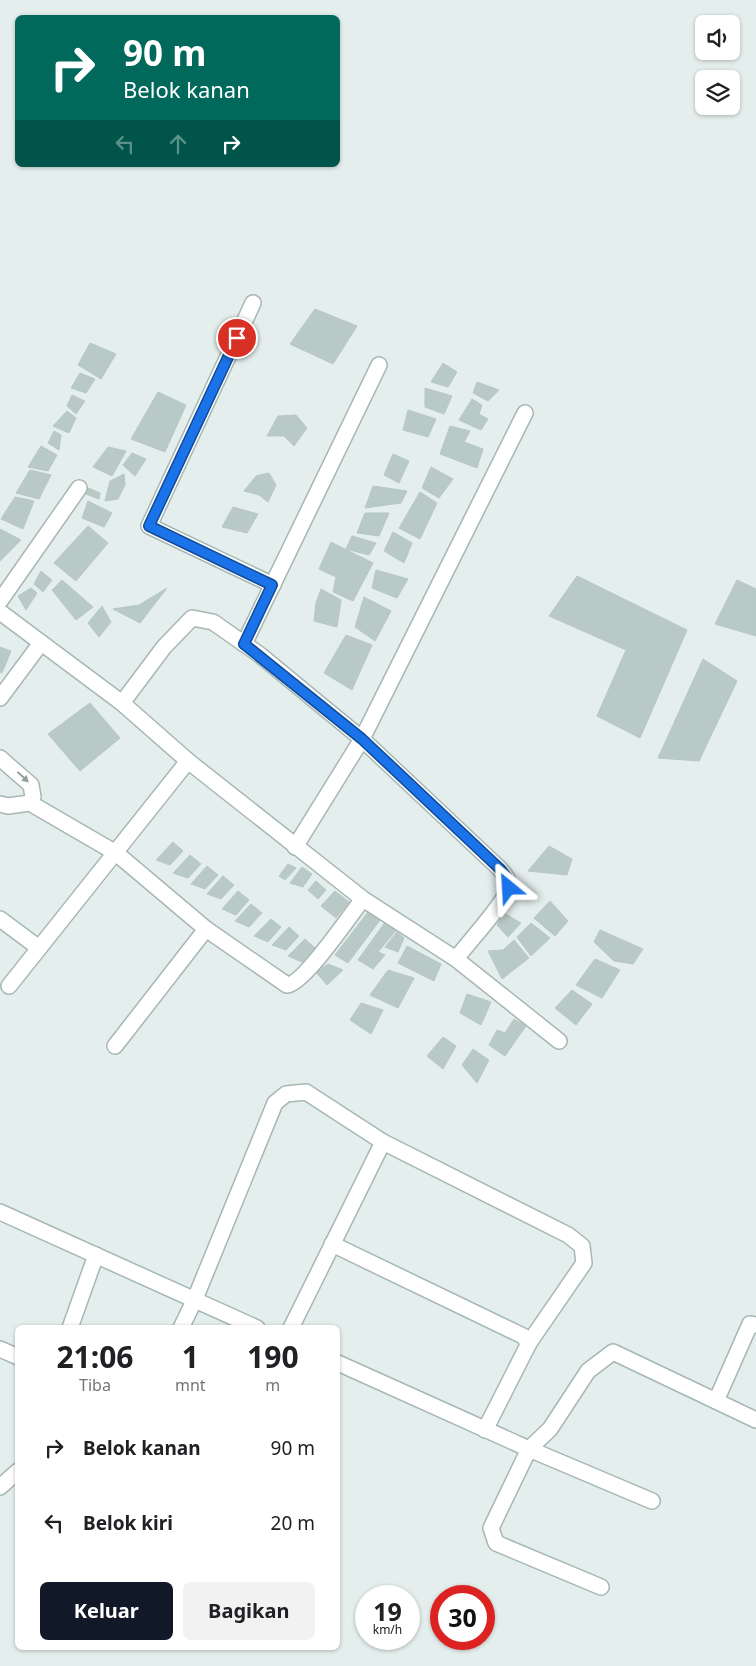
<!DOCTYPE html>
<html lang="id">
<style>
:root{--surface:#fff;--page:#f2f2f2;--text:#202124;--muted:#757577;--accent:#111827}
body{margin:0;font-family:"Noto Sans",sans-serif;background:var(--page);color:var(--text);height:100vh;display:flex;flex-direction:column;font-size:19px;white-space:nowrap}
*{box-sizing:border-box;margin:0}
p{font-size:16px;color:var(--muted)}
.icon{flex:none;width:28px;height:28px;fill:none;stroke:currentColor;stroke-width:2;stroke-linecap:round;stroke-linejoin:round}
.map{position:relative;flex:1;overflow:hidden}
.drawer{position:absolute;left:15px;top:1325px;width:325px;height:325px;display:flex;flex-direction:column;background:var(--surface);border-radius:8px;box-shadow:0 1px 4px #0004}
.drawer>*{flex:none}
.banner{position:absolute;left:15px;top:15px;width:325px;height:152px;border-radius:8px;box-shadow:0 1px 4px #0004;background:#00695c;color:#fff;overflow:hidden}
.buttons{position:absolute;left:695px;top:15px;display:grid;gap:10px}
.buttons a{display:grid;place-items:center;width:45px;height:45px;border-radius:8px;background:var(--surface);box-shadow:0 1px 4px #0004;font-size:25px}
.speed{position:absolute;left:355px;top:1585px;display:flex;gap:10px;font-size:25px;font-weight:700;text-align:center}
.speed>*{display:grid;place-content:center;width:65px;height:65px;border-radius:50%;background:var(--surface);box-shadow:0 1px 4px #0004;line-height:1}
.speed small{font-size:12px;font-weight:400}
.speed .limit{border:8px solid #d22;background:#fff;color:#111}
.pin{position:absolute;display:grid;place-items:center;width:42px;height:42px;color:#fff;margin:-21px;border:2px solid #fff;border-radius:50%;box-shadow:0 1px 5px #0007}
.me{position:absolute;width:55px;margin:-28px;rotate:333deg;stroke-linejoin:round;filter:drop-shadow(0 0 4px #0008)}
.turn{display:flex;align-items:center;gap:18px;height:105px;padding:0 25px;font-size:22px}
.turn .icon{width:65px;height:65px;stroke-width:2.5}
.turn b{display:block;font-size:35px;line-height:42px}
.lanes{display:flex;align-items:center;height:48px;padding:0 25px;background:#0003;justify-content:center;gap:25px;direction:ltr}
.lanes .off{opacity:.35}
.eta{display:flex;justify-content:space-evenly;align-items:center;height:85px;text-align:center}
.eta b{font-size:30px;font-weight:700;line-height:35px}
.primary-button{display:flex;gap:10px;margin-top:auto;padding:10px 25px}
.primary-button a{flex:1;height:58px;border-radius:8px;background:var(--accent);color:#fff;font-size:20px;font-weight:700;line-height:58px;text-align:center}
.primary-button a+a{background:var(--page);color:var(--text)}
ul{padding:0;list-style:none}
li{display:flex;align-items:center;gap:15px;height:75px;padding:0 25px}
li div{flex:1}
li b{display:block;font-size:19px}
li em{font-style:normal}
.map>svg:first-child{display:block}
.building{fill:#b9c9c6;stroke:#b6c8c5}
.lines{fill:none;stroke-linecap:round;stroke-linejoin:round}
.street-casing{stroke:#a6b7b5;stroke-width:18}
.street{stroke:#fff;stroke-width:15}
.oneway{fill:#90a0a0}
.route-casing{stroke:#114b97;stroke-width:12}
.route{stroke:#1a73e8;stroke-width:9}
</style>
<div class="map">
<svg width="756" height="1666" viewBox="0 0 756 1666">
<rect width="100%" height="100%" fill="#e4eeec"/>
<!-- building -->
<g class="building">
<polygon points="315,309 357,326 333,364 290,344"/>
<polygon points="90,343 116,354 101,379 78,365"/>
<polygon points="443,363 457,372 448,387 431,382"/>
<polygon points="80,373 95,379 86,393 71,388"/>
<polygon points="477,382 499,390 488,401 473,393"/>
<polygon points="425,388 452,396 444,414 425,407"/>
<polygon points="158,392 186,405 165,452 131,439"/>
<polygon points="72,395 85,401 76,414 67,406"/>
<polygon points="472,399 482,405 479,414 488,419 481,430 459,420"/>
<polygon points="408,410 436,419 428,437 403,430"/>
<polygon points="67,411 76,418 69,433 53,426"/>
<polygon points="296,415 307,428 294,446 284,436 267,436 278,416"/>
<polygon points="450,426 470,431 464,442 483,449 477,468 440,454"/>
<polygon points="54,431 61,435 59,450 48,443"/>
<polygon points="41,446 57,455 48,471 28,467"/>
<polygon points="108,447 126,451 112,476 93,467"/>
<polygon points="132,453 146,459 135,476 123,465"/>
<polygon points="393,454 409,461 399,483 384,475"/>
<polygon points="431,467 453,479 439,498 422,488"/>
<polygon points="30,470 51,475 39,499 16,493"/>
<polygon points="269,473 276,485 268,502 259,495 244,491 256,476"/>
<polygon points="124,474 125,485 118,499 105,501 110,481"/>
<polygon points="373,486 407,491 401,503 365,508"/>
<polygon points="86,487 100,493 99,499 83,493"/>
<polygon points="420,492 437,503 420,539 399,528"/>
<polygon points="15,497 34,501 23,529 1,519"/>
<polygon points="88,501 112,513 104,527 82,518"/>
<polygon points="233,507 258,514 247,533 222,527"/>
<polygon points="365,513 389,513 379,536 357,533"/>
<polygon points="88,526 108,543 76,581 54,563"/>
<polygon points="0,529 21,540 0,561"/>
<polygon points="393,532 412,543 404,563 384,551"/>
<polygon points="352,536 376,543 369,555 346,549"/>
<polygon points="331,542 373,563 353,601 333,592 336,577 319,569"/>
<polygon points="376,570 408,579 397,598 372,588"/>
<polygon points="41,571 52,580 43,592 34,584"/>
<polygon points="577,576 687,630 640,738 597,716 626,650 549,616"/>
<polygon points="62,580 93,607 76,620 52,590"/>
<polygon points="737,580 756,589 756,636 715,624"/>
<polygon points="31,588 37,593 26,610 18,596"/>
<polygon points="167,588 140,623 113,609 139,605"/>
<polygon points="321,589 341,600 337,627 314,621 316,603"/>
<polygon points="364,597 391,611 375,641 355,627"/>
<polygon points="102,606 111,622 99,637 88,623"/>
<polygon points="346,635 372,645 352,690 324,673"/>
<polygon points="0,647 11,651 2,673 0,672"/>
<polygon points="703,659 737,681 699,761 658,758"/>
<polygon points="90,703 120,738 80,771 48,734"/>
<polygon points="173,842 183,851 170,865 156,860"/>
<polygon points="549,846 572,859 567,875 528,871"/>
<polygon points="190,855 201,864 188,878 173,873"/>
<polygon points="288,864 296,868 285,880 279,876"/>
<polygon points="207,866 218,875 205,889 191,884"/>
<polygon points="302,867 312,874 303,887 290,883"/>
<polygon points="223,876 234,885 221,899 207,894"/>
<polygon points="316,881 326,890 318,899 308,890"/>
<polygon points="238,891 249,900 236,915 222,909"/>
<polygon points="335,891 349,902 336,918 321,906"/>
<polygon points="550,901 568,921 555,936 534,918"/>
<polygon points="251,904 262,913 249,927 235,921"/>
<polygon points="368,912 380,920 348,963 335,955"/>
<polygon points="504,913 521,923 508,937 497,925"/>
<polygon points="271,919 281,927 268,942 254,936"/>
<polygon points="386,921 399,927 378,952 385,955 373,969 358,960"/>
<polygon points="531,923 550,938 531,956 517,937"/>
<polygon points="289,927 299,936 286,950 272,945"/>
<polygon points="600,930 643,949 633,964 614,961 594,942"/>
<polygon points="397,932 404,938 398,952 385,947"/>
<polygon points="305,939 315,948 302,962 288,956"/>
<polygon points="514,940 529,958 502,979 488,951 503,950"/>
<polygon points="407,946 441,964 434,981 398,963"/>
<polygon points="595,959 620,970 602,998 576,985"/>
<polygon points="328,964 343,970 327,985 316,972"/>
<polygon points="388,970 414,978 398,1008 370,995"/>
<polygon points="572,990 592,1004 576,1025 555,1008"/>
<polygon points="467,994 491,1002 481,1025 460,1013"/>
<polygon points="361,1003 383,1010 371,1034 350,1020"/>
<polygon points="514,1019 526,1026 505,1056 489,1045 497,1030 505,1033"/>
<polygon points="443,1037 456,1046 443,1069 427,1056"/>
<polygon points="473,1049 489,1060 477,1083 462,1065"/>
</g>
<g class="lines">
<defs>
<g id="street">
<polyline points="253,303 149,526 273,585"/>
<polyline points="0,601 79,488"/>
<polyline points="0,612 122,703 188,761 363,899 456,959 559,1041"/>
<polyline points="244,644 379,365"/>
<polyline points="0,698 41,643"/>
<path d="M122,703L164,647L192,618L213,622L260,655L362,739L500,869C504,874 509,879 509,886C508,900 466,945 456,959"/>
<polyline points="0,758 31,785 33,797 30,803"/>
<path d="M0,804L8,806L30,803L116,853L206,929L287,985C304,984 350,915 363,899"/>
<polyline points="295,847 362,739 525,413"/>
<polyline points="0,919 39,948"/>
<polyline points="9,986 188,761"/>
<polyline points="115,1046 206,929"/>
<polyline points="383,1142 568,1235 582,1246 584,1263 529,1343"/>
<polyline points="0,1212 257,1328"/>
<polyline points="332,1244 523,1336 529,1343 485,1430"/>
<polyline points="70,1328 96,1255"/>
<polyline points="181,1328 195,1299 275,1103 286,1094 306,1092 383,1142 291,1328"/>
<polyline points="0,1349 18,1357"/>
<polyline points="338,1363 529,1449 550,1429 588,1371 613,1352 756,1420"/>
<polyline points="716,1401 750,1324 756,1325"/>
<polyline points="0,1487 18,1471"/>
<polyline points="601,1587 496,1543 491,1528 529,1449 652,1501"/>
</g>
</defs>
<!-- street casing -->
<use href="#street" class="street-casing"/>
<!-- street -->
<use href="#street" class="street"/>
</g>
<!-- one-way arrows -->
<defs><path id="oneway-solid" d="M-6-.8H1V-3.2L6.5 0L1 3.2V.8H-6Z" transform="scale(1.25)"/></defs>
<use class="oneway" href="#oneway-solid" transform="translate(23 777) rotate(43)"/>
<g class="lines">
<defs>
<polyline id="route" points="237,338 149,526 272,585 244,644 362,739 500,869 508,879 509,888"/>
</defs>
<!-- route casing -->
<use href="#route" class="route-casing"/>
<!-- route -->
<use href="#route" class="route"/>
</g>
</svg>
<div class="buttons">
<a><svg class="icon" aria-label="sound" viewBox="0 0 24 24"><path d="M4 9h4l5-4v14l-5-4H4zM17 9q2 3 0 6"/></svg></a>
<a><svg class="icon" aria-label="layers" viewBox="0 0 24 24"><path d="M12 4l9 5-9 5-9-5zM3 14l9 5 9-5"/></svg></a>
</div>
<div class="speed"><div>19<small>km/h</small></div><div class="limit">30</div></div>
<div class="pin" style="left:237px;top:338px;background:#d93025"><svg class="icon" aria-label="arrive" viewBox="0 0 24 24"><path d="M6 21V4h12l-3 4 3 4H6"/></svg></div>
<svg class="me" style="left:509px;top:888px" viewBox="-20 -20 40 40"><path d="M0-17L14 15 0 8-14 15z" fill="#1a73e8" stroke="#fff" stroke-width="4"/></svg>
<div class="banner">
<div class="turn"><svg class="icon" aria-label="right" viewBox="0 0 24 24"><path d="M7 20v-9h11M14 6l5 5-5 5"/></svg><div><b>90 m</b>Belok kanan</div></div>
<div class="lanes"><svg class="icon off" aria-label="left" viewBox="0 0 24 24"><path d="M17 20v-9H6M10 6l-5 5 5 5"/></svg><svg class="icon off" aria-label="ahead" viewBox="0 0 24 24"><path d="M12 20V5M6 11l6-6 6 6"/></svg><svg class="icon" aria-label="right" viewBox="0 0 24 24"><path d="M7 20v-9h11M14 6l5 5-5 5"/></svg></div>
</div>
<section class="drawer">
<div class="eta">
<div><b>21:06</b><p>Tiba</p></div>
<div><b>1</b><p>mnt</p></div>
<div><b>190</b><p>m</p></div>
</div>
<ul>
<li><svg class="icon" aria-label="right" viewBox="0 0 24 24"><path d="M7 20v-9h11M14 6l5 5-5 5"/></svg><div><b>Belok kanan</b></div><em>90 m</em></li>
<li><svg class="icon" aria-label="left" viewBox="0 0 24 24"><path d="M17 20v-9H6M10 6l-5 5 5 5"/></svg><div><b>Belok kiri</b></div><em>20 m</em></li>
</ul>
<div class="primary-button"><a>Keluar</a><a>Bagikan</a></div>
</section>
</div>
